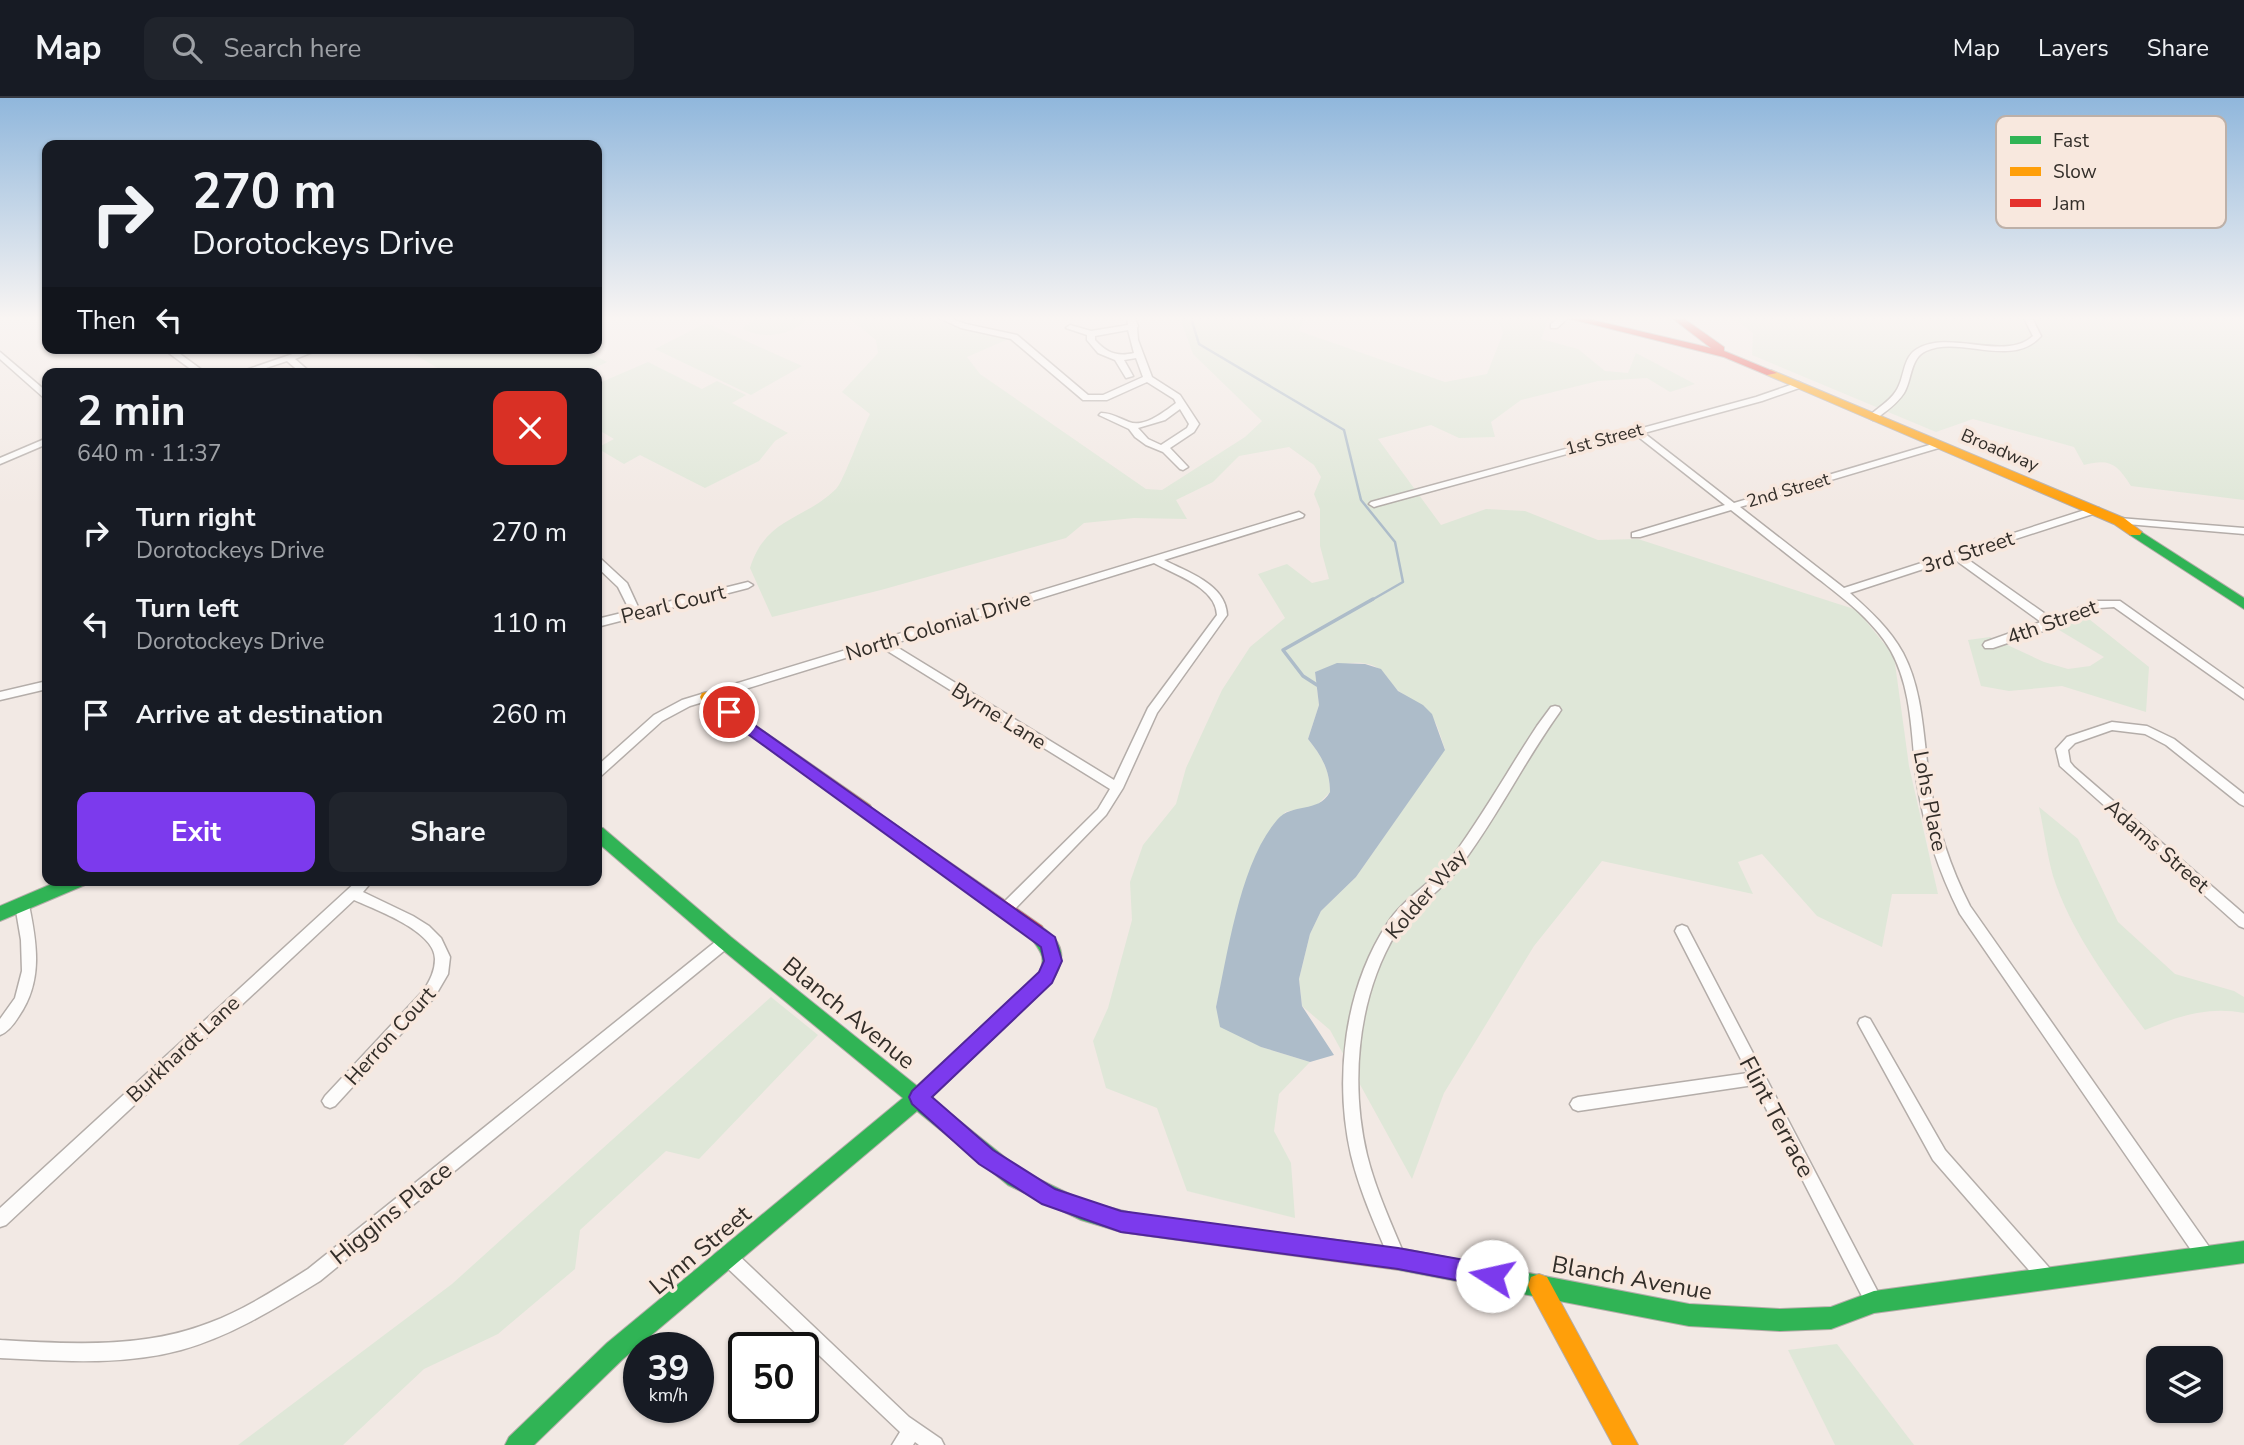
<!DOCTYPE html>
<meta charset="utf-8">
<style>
:root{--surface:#171b24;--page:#20242c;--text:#f1f3f6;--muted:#9ea1a6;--line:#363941;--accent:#7c3aed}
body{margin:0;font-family:"Nunito Sans",sans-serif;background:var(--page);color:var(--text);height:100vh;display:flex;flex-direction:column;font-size:26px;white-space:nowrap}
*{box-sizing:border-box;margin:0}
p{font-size:23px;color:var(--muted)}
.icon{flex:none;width:38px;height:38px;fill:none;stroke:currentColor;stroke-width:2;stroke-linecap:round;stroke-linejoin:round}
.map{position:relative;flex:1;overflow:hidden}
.panel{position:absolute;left:42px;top:270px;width:560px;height:518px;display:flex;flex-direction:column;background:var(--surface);border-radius:14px;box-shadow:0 2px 5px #0004}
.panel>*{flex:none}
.banner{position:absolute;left:42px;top:42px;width:560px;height:214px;border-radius:14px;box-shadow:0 2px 5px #0004;background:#171b24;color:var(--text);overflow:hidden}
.fabs{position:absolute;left:2146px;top:1248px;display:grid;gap:14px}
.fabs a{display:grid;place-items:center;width:77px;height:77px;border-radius:14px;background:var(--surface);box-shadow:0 2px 5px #0004;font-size:35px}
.speed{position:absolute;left:623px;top:1234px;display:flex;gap:14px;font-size:35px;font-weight:700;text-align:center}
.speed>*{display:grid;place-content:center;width:91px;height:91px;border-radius:50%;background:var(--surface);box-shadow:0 2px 5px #0004;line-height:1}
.speed small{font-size:18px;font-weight:400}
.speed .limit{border:4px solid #111;border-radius:10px;background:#fff;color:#111}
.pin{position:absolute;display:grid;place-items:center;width:60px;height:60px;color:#fff;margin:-30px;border:4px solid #fff;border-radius:50%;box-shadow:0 2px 7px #0007}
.me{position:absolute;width:77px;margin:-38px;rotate:280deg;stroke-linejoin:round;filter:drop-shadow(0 0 5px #0008)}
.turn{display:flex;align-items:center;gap:24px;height:147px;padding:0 35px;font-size:32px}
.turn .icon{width:91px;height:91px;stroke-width:2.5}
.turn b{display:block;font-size:49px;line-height:60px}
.then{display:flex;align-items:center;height:66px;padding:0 35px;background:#0003;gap:14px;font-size:26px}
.round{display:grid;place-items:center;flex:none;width:74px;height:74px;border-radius:14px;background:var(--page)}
.summary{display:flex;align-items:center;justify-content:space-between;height:119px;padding:0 35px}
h1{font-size:42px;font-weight:700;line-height:52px}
.primary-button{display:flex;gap:14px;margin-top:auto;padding:14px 35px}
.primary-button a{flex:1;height:80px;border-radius:14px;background:var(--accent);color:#fff;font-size:28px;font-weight:700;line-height:80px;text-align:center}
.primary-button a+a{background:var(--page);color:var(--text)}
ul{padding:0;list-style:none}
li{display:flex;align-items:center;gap:21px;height:91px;padding:0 35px}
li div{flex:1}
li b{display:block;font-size:26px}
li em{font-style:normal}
header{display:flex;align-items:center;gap:42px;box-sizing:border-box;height:98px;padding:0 35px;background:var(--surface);border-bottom:2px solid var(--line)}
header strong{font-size:33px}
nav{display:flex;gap:38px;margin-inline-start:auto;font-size:24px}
.search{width:490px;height:63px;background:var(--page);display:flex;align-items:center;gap:18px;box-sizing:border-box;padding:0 24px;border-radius:14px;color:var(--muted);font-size:26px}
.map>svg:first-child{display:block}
.green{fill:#dfe7d8}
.water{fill:#adbcc9}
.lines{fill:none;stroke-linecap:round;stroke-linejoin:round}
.stream-far1{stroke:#adbcc9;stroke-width:2.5}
.stream{stroke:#adbcc9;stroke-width:3.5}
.street-casing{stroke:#b4ada9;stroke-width:3}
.fast-casing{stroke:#b4ada9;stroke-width:2}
.slow-casing{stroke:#b4ada9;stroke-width:2}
.jam-casing{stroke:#b4ada9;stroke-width:2}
.street{fill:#fdfcfb;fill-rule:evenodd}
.fast{fill:#30b455;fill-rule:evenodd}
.slow{fill:#ff9f0a;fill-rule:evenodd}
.jam{fill:#e5322d;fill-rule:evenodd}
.route{fill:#7c3aed;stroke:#51269a;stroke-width:2}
.labels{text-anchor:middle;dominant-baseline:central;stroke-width:7;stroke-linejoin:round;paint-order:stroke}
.far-street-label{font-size:18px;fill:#332e29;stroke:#f8e8de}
.street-label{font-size:21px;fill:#332e29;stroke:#f8e8de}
.near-street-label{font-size:24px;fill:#332e29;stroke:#f8e8de}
.key{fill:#f8e8de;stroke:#bdb0a8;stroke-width:2}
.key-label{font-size:19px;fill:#332e29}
</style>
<header>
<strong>Map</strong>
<div class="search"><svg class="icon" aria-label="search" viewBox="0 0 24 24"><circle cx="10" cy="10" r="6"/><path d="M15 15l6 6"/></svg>Search here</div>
<nav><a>Map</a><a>Layers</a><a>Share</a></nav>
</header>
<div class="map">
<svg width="2244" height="1347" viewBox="0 0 2244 1347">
<rect width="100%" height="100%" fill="#f2e9e4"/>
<!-- green -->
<g class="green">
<path d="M757,220H809C792,237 764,243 742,230Z"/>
<path d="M849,220H937L951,226L1003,237L1006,242L967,259L980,276L1146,391L1162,392L1245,339L1262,323L1193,256L1180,220H1304L1299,233L1445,284L1487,276L1503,235L1498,220H1549L1541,241L1578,251L1605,273L1628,275L1636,255L1695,286L1670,294L1647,280L1598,283L1521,302L1491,324L1495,339L1459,340L1431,327L1378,341L1441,427L1486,411L1525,413L1598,442L1638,441L1857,512L1894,558L1909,668L1938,796H1892L1882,849L1817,818L1762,756L1738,764L1753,796L1602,763L1534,848L1444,995L1412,1081L1330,932L1302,908L1299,881L1310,836L1321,813L1356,779L1445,651C1433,612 1432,616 1400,594C1393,589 1389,580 1383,574C1366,557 1333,567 1315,574L1319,607L1308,641C1321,657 1330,672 1330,694L1316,708L1285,714L1235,827L1216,909L1261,949L1310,964L1279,996L1274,1033L1291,1065L1295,1120L1187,1093L1157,1010L1106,990L1093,943L1108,910L1132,822L1130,784L1143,747L1176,706L1186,670L1222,592L1250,549L1285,520L1258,476L1287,466L1312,485L1329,481L1320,448V411L1314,396L1321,379L1314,367L1289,349L1239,358L1213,384L1176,402L1187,421L1134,420L1084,425L1066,440L881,492L772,519L750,470C766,419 803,423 836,391C843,385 862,331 870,316L842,294L878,255L876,242Z"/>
<path d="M1733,220H2244V402L2131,388C2117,366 2110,360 2084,367L2074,349L1973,321L1936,334L1752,257L1753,235Z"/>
<polygon points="706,225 802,268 751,297 655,251"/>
<polygon points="404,250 581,250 607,264 584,275 446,275"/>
<polygon points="648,264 702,291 717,283 746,297 732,305 788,335 775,343 759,363 705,390 640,357 624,366 597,350 614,341 597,331 597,286"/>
<polygon points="2084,517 2149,569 2146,614 2062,588 2009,593 1981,588 1968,542 1990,539 2044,564 2068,571 2090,568 2104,559 2054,529"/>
<path d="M2039,709L2078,741L2118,824L2175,876L2234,893L2244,899V915C2208,908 2179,918 2145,932C2110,886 2071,834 2053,778C2047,756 2044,732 2039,709Z"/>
<polygon points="771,899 818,937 699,1061 666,1053 580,1132 575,1171 498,1236 424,1271 343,1347 238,1347 452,1186"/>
<polygon points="1837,1246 1914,1347 1835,1347 1788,1252"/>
</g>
<!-- water -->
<path class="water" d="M1337,565L1365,566L1381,571L1398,593L1423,607L1432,616L1445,652L1356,779L1321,813L1310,836L1299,881L1302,908L1334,957L1310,964L1261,949L1220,929L1216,909C1228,855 1240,765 1277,722C1292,704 1318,716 1330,694C1330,672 1321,657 1308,641L1319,607L1315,574Z"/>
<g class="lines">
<!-- stream-far1 -->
<polyline class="stream-far1" points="1191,220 1199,246 1344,332 1361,402 1395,444 1403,484 1370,503"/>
<!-- stream -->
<polyline class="stream" points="1317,587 1303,578 1283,552 1373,501"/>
<defs>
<g id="street">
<path d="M939,220H949L966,226L1017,237L1088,297H1103L1143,279L1136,260L1124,262L1133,278L1126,280L1115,262L1098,255L1087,242V237L1066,230L1070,227L1091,233L1128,227L1127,220H1135L1138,228L1137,230L1138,242L1152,279L1180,297L1199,326L1194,334L1170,350L1188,369L1183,372L1180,371L1163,354L1146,347L1135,339L1129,331L1099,317L1101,315C1111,315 1119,320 1129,324C1144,330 1164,314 1176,305L1174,301L1147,284L1107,302H1083L1011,241L961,230ZM1128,232L1134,255C1117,259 1107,255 1095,242V238ZM1180,311L1189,326L1187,330L1161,347L1148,341L1138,330L1165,322Z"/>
<polygon points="1559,220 1568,220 1557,230 1551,230 1551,226"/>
<path d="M2024,220H2032L2041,238C2012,271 1959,237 1926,253C1910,260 1912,282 1904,295C1897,306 1886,313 1876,321L1873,322L1868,319C1877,310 1889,304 1896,293C1905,280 1902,260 1917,251C1950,231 2005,264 2033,238Z"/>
<polygon points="162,250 172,250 206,275 196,275"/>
<polygon points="310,250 323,250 295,261 311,275 301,275 287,263 251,275 237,275"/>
<polygon points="0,254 47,294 47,301 44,300 0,261"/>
<path d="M1799,284L1803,287L1802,289L1762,303L1644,335L1734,405L1936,345H1942V349L1740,409L1844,490L2091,410H2099V414L1963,458L2051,520L2098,503H2120L2244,591V601L2114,509L2099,510L2056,526L2055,529L1993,550H1985L1983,547L1985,544L2041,524L1954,461L1850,495C1870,513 1890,531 1903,555C1924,595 1923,642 1930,686C1937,729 1950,769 1970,808L2212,1153L2214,1159L2212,1165L2206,1167L2200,1165L1960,816C1939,774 1924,731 1917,684C1911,641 1913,593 1891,553C1873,521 1839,497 1811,475C1784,454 1758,433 1731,412L1640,439H1632V435L1725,407L1636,337L1377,408L1374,409L1369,406L1371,404L1756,299Z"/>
<polygon points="47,340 47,346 0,366 0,360"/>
<path d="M1299,414L1304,417L1303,419L1164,462C1187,474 1226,486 1227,517L1157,615L1123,690L1106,717L1011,815L1006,816L1001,815L999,811L1001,807L1098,711L1110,691L881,549L690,608L662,623L601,678L597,679V668L654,617L682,602ZM1154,465C1175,477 1216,489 1217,517L1148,610L1114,682L892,546Z"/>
<polygon points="2119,420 2244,430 2244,436 2115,425 2114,423"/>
<polygon points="597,460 601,461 627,485 639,511 748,484 753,487 748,490 597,529 597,521 630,513 618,489 597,469"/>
<polygon points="47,583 47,591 0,602 0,594"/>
<path d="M1555,608L1559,609L1561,612L1559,615C1523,665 1496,722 1458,771C1440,795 1411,810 1396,835C1357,900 1350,985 1367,1057C1376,1093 1392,1127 1406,1161L1404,1167L1398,1169L1392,1167C1377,1131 1360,1095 1351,1057C1334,981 1344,892 1387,826C1403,800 1432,786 1450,762C1482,719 1508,672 1537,628L1551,609Z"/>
<polygon points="2112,624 2147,628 2174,641 2244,696 2244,708 2240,706 2166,647 2145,636 2112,632 2075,645 2068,652 2070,664 2074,669 2244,816 2244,830 2239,828 2060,668 2056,651 2067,639"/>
<path d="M358,782H373L363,794L413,818L429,828L441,840L450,859L448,876L434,900L335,1008L330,1010L325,1008L322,1003L325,998L424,892C430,882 435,873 435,861C435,833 376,812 354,802L6,1127L0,1129V1110Z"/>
<path d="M22,802L27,803L29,807C37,846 43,883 19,918C14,926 8,934 0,937V921L15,900L22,873L21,842L15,807L17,803Z"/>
<polygon points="1682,827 1687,829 1880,1198 1882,1204 1880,1210 1874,1212 1868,1210 1754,987 1578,1013 1573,1011 1570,1006 1573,1001 1578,999 1748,975 1675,833 1677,829"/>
<path d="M725,838L730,840L732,844L730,848L320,1183C276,1210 231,1238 181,1252C122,1268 60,1263 0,1260V1242C70,1246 142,1251 209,1225C244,1212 276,1191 308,1171L720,840Z"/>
<polygon points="1865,919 1870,921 1945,1052 2053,1174 2055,1180 2053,1186 2047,1188 2041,1186 1933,1062 1860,929 1858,925 1860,921"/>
<polygon points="727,1150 733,1152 909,1319 941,1341 944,1347 919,1347 915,1344 913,1347 892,1347 900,1334 721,1164 719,1158 721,1152"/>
</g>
<g id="fast">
<polygon points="2135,430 2244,500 2244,511 2130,437 2128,434"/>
<path d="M597,729L603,730L731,839L917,988L1039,875C1049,856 1035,849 1027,833L1030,828C1042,824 1059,841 1061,854C1063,865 1057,876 1051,885L931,1000L1022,1073L1084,1103L1156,1121L1159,1128L1156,1135L1149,1138L1121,1134L1081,1122L1008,1087L917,1013L623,1261L534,1347H505L509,1339L607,1245L903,1000L719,849L597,744Z"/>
<polygon points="61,782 87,782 85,787 0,823 0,808"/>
<polygon points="2244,1143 2244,1165 1874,1215 1831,1231 1780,1233 1689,1228 1399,1172 1391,1169 1388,1161 1391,1153 1399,1150 1689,1206 1780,1211 1831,1209 1874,1193"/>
</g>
<g id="slow">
<polygon points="1771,272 2124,420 2142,434 2140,437 2130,437 2114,426 1767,277 1767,273"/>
<polygon points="707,594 870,707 872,711 870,715 858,715 702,603 700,599 702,595"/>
<polygon points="1149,1118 1399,1150 1407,1153 1410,1161 1407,1169 1399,1172 1149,1138 1142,1135 1139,1128 1142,1121"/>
<polygon points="1539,1176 1547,1179 1638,1347 1613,1347 1531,1195 1528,1187 1531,1179"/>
</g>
<g id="jam">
<polygon points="1567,220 1584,220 1711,250 1672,220 1683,220 1724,249 1724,253 1777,275 1767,277 1724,259"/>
<polygon points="864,705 1042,828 1045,833 1042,838 1036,840 1030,838 858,715 856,711 858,707"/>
</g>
</defs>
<!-- street casing -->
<use href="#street" class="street-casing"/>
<!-- fast casing -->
<use href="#fast" class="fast-casing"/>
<!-- slow casing -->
<use href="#slow" class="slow-casing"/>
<!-- jam casing -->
<use href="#jam" class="jam-casing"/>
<!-- street -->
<use href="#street" class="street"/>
<!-- fast -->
<use href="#fast" class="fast"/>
<!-- slow -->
<use href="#slow" class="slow"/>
<!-- jam -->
<use href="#jam" class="jam"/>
</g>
<!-- sky -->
<linearGradient id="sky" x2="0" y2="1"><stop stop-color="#90b7dc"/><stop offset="0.54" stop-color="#f9f5f3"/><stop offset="1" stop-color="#f9f5f3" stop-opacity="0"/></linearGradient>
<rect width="2244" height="408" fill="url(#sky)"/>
<!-- route -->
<polygon class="route" points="729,609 1055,839 1062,863 1052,885 932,999 993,1052 1055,1091 1121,1113 1398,1150 1492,1167 1500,1170 1503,1178 1500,1186 1492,1189 1398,1171 1121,1134 1042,1106 979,1066 912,1006 909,999 912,993 1039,874 1044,863 1041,849 723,618 721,614"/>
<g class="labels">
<!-- far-street labels -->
<g class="far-street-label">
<text transform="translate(1604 341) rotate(-15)">1st Street</text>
<text transform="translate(2000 352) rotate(23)">Broadway</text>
<text transform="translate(1788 392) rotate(-16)">2nd Street</text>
</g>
<!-- street labels -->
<g class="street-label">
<text transform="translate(1968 454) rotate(-18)">3rd Street</text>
<text transform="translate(673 506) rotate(-14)">Pearl Court</text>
<text transform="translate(2052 524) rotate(-20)">4th Street</text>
<text transform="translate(938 528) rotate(-17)">North Colonial Drive</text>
<text transform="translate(999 618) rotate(32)">Byrne Lane</text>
<text transform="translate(1930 703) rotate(79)">Lohs Place</text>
<text transform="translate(2157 748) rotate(41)">Adams Street</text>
<text transform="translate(1426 796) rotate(-49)">Kolder Way</text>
<text transform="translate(390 938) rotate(-48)">Herron Court</text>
<text transform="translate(183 951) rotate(-43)">Burkhardt Lane</text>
</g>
<!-- near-street labels -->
<g class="near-street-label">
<text transform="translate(849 915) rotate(39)">Blanch Avenue</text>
<text transform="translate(1777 1019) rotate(62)">Flint Terrace</text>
<text transform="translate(391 1115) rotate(-39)">Higgins Place</text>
<text transform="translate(700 1152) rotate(-40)">Lynn Street</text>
<text transform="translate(1632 1180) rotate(10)">Blanch Avenue</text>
</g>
</g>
<!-- legend -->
<rect x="1996" y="18" width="230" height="112" rx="10" class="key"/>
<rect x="2010" y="38" width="31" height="8" fill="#30b455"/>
<rect x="2010" y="69" width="31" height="9" fill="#ff9f0a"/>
<rect x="2010" y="101" width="31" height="8" fill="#e5322d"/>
<g class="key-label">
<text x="2053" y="49">Fast</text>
<text x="2053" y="80">Slow</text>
<text x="2053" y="112">Jam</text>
</g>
</svg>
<div class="fabs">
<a><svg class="icon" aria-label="layers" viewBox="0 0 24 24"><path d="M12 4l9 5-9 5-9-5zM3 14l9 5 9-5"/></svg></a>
</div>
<div class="speed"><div>39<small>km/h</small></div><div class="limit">50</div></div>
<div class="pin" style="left:729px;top:614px;background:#d93025"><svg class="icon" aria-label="arrive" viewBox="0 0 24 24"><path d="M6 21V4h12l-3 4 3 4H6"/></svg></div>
<svg class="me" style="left:1492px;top:1178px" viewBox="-20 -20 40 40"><circle r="19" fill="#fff"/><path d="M0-13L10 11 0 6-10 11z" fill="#7c3aed"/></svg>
<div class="banner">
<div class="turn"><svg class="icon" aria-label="right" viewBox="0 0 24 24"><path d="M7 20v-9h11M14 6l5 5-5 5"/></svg><div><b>270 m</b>Dorotockeys Drive</div></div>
<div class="then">Then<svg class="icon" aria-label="left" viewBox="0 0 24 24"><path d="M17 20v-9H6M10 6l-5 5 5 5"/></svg></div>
</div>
<section class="panel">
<div class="summary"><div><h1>2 min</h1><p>640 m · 11:37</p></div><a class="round" style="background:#d93025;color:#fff"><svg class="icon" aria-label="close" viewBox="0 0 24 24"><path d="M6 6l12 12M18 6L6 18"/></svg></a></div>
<ul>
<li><svg class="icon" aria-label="right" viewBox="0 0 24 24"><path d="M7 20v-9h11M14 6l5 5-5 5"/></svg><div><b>Turn right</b><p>Dorotockeys Drive</p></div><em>270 m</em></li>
<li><svg class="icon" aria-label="left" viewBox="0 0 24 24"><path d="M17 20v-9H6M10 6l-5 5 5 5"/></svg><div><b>Turn left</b><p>Dorotockeys Drive</p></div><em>110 m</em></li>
<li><svg class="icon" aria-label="arrive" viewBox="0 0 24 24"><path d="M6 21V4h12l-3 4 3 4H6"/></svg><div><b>Arrive at destination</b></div><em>260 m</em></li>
</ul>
<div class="primary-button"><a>Exit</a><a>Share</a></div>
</section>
</div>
